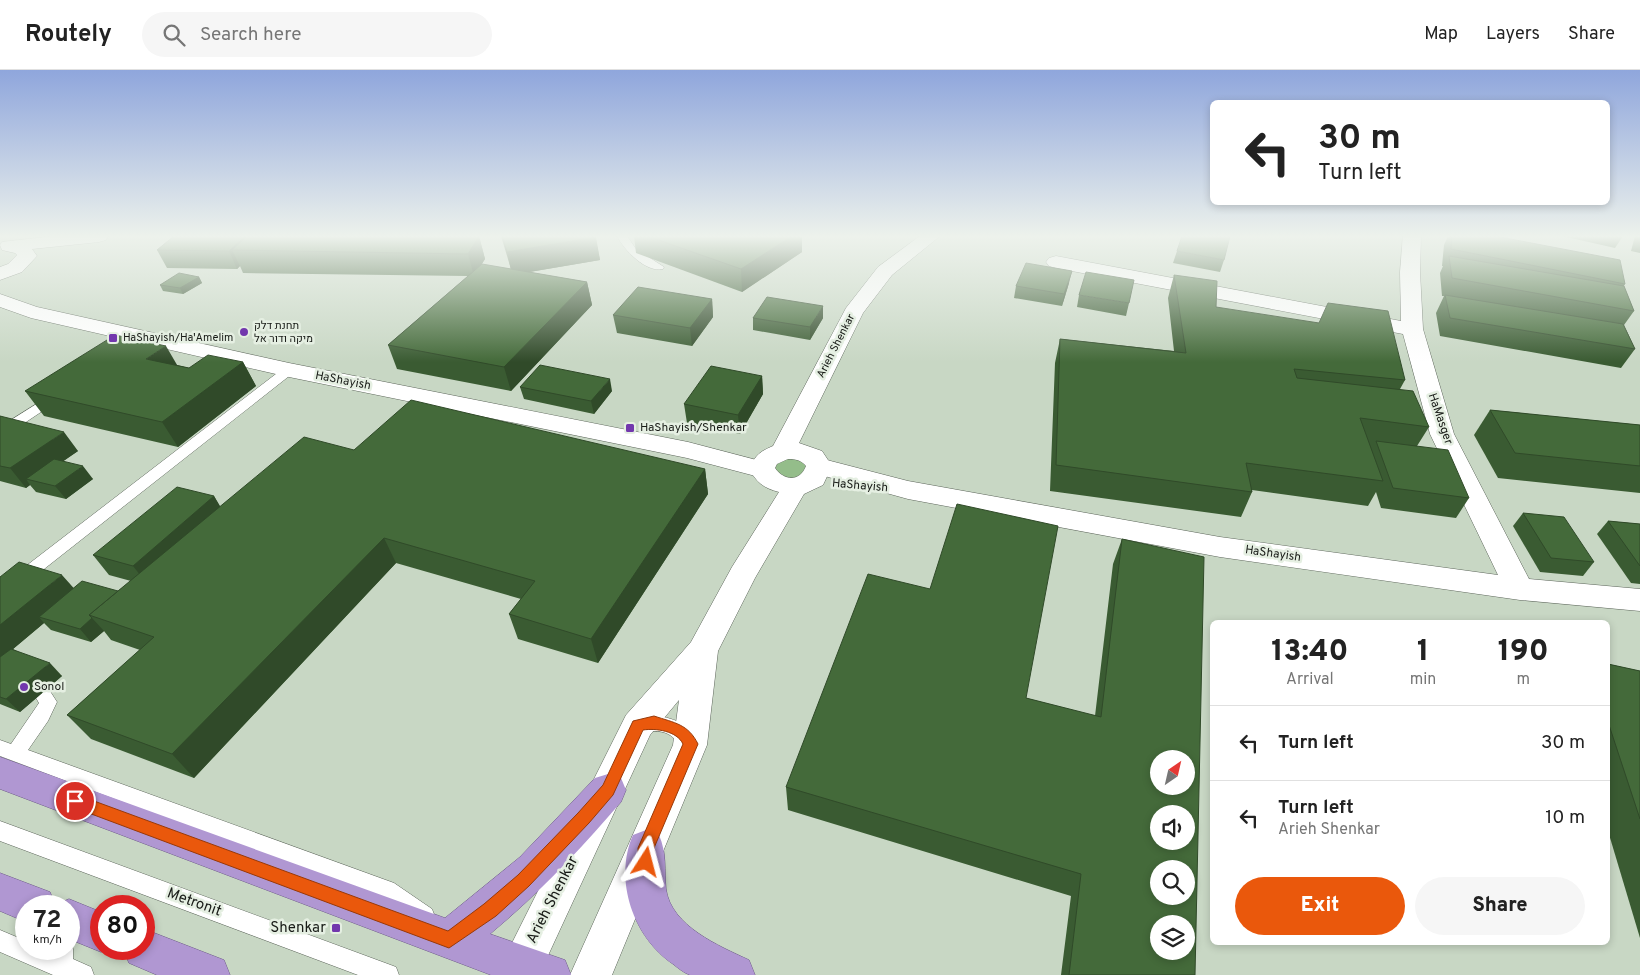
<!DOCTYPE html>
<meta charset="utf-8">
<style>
:root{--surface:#fff;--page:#f6f6f6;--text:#222;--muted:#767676;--line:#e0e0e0;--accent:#ea580c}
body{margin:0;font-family:Overpass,Heebo,sans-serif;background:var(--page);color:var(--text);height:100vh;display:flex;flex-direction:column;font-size:19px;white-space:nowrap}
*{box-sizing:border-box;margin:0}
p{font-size:16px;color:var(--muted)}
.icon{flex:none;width:28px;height:28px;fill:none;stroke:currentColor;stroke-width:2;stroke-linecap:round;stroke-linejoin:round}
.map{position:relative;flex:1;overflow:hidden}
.drawer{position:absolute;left:1210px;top:550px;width:400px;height:325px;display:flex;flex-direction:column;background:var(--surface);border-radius:8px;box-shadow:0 2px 8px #0003}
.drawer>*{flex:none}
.top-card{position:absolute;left:1210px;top:30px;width:400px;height:105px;border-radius:8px;box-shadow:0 2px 8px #0003;background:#fff;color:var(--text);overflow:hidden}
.needle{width:32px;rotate:34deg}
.controls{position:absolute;left:1150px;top:680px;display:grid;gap:10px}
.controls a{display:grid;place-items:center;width:45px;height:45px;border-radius:50%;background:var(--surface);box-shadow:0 2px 8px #0003;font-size:25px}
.speed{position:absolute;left:15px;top:825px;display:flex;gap:10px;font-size:25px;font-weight:700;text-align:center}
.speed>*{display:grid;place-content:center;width:65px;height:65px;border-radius:50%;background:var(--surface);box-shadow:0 2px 8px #0003;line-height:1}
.speed small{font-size:12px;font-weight:400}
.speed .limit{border:8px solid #d22;background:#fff;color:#111}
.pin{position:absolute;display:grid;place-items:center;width:42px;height:42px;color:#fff;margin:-21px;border:2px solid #fff;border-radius:50%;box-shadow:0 1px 5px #0007}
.me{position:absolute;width:55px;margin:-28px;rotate:9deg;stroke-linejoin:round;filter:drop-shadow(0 0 4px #0008)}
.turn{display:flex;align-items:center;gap:18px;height:105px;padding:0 25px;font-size:22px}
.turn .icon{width:65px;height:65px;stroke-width:2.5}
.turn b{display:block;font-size:35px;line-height:42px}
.eta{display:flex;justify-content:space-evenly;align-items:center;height:85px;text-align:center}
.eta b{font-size:30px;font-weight:800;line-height:35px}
.cta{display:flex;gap:10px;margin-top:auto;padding:10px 25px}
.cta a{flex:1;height:58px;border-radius:30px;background:var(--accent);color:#fff;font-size:20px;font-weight:800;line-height:58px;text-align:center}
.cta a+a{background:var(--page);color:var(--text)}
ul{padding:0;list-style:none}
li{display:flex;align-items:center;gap:15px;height:75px;padding:0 25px;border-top:1px solid var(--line)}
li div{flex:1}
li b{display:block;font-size:19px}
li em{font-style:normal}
header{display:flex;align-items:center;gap:30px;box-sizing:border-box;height:70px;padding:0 25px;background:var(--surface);border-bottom:1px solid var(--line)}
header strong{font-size:24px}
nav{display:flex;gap:28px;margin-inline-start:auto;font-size:18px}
.search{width:350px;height:45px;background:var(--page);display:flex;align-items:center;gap:12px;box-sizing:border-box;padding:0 18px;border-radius:28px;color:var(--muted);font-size:19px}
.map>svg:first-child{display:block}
.built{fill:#c8d7c4;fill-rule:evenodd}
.green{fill:#94bd8a}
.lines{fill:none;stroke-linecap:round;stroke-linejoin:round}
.service-casing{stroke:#5d665b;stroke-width:1}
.minor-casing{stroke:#5d665b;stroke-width:1}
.tertiary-casing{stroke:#5d665b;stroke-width:1}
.trunk-casing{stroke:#6e5b89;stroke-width:1}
.service{fill:#fff;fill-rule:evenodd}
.minor{fill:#fff;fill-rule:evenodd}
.tertiary{fill:#fff;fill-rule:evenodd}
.trunk{fill:#b097d2;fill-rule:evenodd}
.wall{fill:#3a5b32}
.shaded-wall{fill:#304a29}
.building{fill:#446a3a;stroke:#304a29;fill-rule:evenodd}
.route{fill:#ea580c;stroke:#983908}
.poi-dot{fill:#7237ad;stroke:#e5efe2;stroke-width:2}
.labels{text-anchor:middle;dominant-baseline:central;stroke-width:5;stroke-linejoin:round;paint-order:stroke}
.far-poi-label{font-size:11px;fill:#181b17;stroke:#e5efe2;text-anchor:start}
.far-street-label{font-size:11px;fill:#181b17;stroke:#e5efe2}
.street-label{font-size:12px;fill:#181b17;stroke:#e5efe2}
.poi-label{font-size:12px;fill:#181b17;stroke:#e5efe2;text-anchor:start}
.near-street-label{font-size:15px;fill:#181b17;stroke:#e5efe2}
.near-poi-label{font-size:15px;fill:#181b17;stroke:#e5efe2;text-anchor:end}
</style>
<header>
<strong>Routely</strong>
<div class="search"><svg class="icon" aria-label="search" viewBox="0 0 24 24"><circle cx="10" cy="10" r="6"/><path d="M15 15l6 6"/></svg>Search here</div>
<nav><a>Map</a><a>Layers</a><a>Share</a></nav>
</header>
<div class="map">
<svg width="1640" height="905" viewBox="0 0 1640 905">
<rect width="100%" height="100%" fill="#d8e2d5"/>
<!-- built -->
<path class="built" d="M0,166H1640V905H0ZM1212,552H1608V872H1212ZM1159,689H1186V716H1159ZM1159,744H1186V771H1159ZM1159,799H1186V826H1159ZM26,836H69V879H26ZM101,836H144V879H101ZM1159,854H1186V881H1159Z"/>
<!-- green -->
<polygon class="green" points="788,386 808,392 801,409 779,408 772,393"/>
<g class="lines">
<defs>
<g id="service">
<path d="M617,166H627L636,179L664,197L663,199C646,203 624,180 617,166Z"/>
<polygon points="289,296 295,300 293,303 6,529 0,531 0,516 285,297"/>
<polygon points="54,323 59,324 60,327 59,330 5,366 0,367 0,357"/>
<polygon points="0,603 48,618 57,632 48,651 28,680 394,813 432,839 435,847 432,855 424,858 416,855 379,828 0,686 0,670 11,674 39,633 36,628 0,617"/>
<path d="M653,645C672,648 690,653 698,671L696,677C682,682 678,668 666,663C655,659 645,663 634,660L632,654L634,648Z"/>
<polygon points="0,751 388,894 396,897 399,905 358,905 0,771"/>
<polygon points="0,860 26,871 26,879 51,881 51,879 69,879 70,871 73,879 73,889 91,897 94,905 53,905 0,882"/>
</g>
<g id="minor">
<polygon points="55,166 108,166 106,170 99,172 32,179 37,186 22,202 0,210 0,197 8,194 17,185 15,183 2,180 0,175 2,172"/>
<polygon points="1403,166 1421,166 1420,202 1423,259 1454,364 1529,509 1640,519 1640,541 1520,530 1220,487 908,429 810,402 806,396 810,390 819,388 908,411 1220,467 1498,505 1430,364 1403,264 1056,198 1049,196 1046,192 1049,188 1056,186 1401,251 1400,202"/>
<polygon points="0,224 37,237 289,293 688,372 772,394 776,400 772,406 763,408 687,388 289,307 31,248 0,237"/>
</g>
<path id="tertiary" d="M920,166H940L892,205L863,243L799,373L822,381L832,396L823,415L804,424L755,508L718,581L707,675L612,905H570L673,675L679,630L650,665L539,905H496L626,645L691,572L732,497L779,422C763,418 756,412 749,398C757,384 759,382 773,376L846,238L878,197ZM788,389C796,389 801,390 806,396C800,412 784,411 775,398L777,394Z"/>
<g id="trunk">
<path d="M0,687L445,848L520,787L595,708L608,704L621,708L626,720L621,732C581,779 538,824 490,864L565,890L571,905H491L0,719Z"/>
<path d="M646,760L659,765C667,783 664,800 666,819C671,856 719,876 749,890L755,905C741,905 700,905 690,905C684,903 678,898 673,894C634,868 613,810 633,765Z"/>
<polygon points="0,803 50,822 55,835 69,829 101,842 101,879 109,879 101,882 69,869 69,836 26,836 26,852 0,841"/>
<polygon points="144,859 224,890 230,905 157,905 129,893 123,879 144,879"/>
</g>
</defs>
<!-- service casing -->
<use href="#service" class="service-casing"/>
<!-- minor casing -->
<use href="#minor" class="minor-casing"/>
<!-- tertiary casing -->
<use href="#tertiary" class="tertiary-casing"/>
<!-- trunk casing -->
<use href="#trunk" class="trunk-casing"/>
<!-- service -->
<use href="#service" class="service"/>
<!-- minor -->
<use href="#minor" class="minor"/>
<!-- tertiary -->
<use href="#tertiary" class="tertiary"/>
<!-- trunk -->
<use href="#trunk" class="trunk"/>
</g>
<!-- wall -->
<g class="wall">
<polygon points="174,166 479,166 485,189 481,195 511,199 501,166 595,166 600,190 529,202 587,212 592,235 511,321 397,299 388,275 468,206 243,203 240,196 237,199 167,198 157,180"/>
<polygon points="634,166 802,166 802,182 742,222 636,183"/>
<polygon points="1448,166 1495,166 1625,214 1624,216 1634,241 1624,255 1635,279 1621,298 1440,266 1436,243 1444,226 1442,226 1440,203 1443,196 1442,196 1444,175"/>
<polygon points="1562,166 1623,166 1615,178"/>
<polygon points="1635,166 1640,166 1640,183 1631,181"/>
<polygon points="1177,181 1224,190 1220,202 1173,193"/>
<polygon points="1174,205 1216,237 1405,310 1400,319 1429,357 1417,376 1469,428 1456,448 1381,438 1376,422 1368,436 1252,420 1252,422 1241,447 1050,421 1055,293 1060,269 1174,281 1168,228"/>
<polygon points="199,207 202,213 183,224 163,221 160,215"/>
<polygon points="1069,213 1062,236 1014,228 1016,216"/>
<polygon points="1079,225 1129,233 1126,246 1077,237"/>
<polygon points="712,229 713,247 692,276 617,263 613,245"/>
<polygon points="753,248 823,248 810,270 753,260"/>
<polygon points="243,292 256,316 178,377 44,346 25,321 177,295 189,298"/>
<polygon points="762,306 763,324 740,364 687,353 684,334"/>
<polygon points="520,317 612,321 594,344 524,329"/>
<polygon points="1490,340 1640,355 1640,423 1498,408 1474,365"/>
<polygon points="0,346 78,381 63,391 93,409 66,429 36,422 30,415 26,418 0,411"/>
<polygon points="354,380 705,399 708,424 598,593 518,569 509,544 521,529 396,493 194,708 91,669 67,645 140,580 111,570 104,561 91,572 51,560 44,553 13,579 62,606 20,642 0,634 0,507 73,518 118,521 131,511 109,505 93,485 214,426 220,437"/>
<polygon points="1523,443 1594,492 1583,506 1540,502 1513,456"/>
<polygon points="1608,451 1640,454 1640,514 1631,513 1597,464"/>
<polygon points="1122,469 1195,905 1061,905 1071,826 788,740 786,717 1026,628 1095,646 1113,494"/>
<polygon points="1608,594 1640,601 1640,868 1608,761"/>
</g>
<!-- shaded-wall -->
<g class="shaded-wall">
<polygon points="245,166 262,166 232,180 240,196 237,199 229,181"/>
<polygon points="479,166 485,189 474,206 468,184"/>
<polygon points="792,166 802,166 802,182 742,222 741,199"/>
<polygon points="596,167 600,190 512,205 507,182"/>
<polygon points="1072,201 1069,213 1062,236 1064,224"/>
<polygon points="199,207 202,213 183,224 180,218"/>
<polygon points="587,212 592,235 511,321 504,297"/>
<polygon points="712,229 713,247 692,276 690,258"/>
<polygon points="823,236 823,248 810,270 810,257"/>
<polygon points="166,276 180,300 146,289"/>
<polygon points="243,292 256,316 178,377 162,352"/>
<polygon points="762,306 763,324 740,364 738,345"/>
<polygon points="610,309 612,321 594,344 591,331"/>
<polygon points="64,362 78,381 35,411 26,409 30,415 26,418 10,398"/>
<polygon points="83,396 93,409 66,429 55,416"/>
<polygon points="705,399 708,424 598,593 591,569"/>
<polygon points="214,426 226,446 148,515 133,496"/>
<polygon points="384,468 396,493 194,708 172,684"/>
<polygon points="62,505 79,524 39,547 44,553 0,590 0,555"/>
<polygon points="92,548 104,561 91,572 80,559"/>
<polygon points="50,593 62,606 20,642 6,629"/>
</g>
<!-- building -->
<g class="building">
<polygon points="174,166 245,166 229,181 157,180"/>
<polygon points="247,166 457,166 456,166 479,166 468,184 232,180"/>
<polygon points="502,166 595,166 596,167 507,182"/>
<polygon points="647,166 792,166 741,199"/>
<polygon points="1182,166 1230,166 1224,190 1177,181"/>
<polygon points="1452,166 1495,166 1620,190 1625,214 1451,179"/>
<polygon points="1449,186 1624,216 1634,241 1452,208"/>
<polygon points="1026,193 1072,201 1064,224 1016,216"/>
<polygon points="482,194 587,212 504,297 388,275"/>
<polygon points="1086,202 1134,210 1129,233 1079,225"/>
<polygon points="179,203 199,207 180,218 160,215"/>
<polygon points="1174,205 1217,211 1216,237 1319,253 1328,233 1388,241 1405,310 1294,299 1297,308 1413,321 1429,357 1360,348 1383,411 1246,393 1252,422 1056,395 1060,269 1186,283"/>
<polygon points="638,217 712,229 690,258 613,245"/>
<polygon points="1445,225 1623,254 1635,279 1450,248"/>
<polygon points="767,227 823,236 810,257 753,248"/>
<polygon points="115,265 166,276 146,289 189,298 208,285 243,292 162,352 25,321"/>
<polygon points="540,295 610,309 591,331 520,317"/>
<polygon points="711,296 762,306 738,345 684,334"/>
<polygon points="411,330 705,399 591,569 509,544 535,511 384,468 172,684 67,645 154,567 89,545 304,367 354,380"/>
<polygon points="1490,340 1640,355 1640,396 1515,383"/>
<polygon points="0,346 64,362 10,398 0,396"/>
<polygon points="1376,371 1448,380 1469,428 1393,418"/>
<polygon points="54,389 83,396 55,416 26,409"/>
<polygon points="177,417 214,426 133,496 93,485"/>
<path d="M957,434L1058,456L1026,628L1101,647L1122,469L1204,487L1195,905H1069L1081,804L786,717L868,504L930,519ZM1159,689H1186V716H1159ZM1159,744H1186V771H1159ZM1159,799H1186V826H1159ZM1159,854H1186V881H1159Z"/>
<polygon points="1523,443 1564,447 1594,492 1551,488"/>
<polygon points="1608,451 1640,454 1640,496"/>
<polygon points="19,492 62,505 0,555 0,507"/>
<polygon points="82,511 118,521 89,545 92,548 80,559 39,547"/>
<polygon points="11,579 50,593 6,629 0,627 0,587"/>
<polygon points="1608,594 1640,601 1640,749 1608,652"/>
</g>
<!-- sky -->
<linearGradient id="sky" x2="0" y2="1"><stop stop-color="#8fa6dc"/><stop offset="0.57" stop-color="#edf2ec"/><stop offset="1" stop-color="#edf2ec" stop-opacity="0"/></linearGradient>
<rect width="1640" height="292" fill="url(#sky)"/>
<!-- route -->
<path class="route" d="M654,646C675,653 688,654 698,674L654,778V792L652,798L646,800L641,798L638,792V778L683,674C677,661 656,658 643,660L613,725L589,753L529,816L496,846L449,878L70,736L67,731L70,726L75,724L448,861L484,834L518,805L578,743L603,715L633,651Z"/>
<!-- markers -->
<g class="poi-dot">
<circle cx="244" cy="262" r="5"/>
<rect x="108" y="263" width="10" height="10" rx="2.5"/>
<rect x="625" y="353" width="10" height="10" rx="2.5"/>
<circle cx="24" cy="617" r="5"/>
<rect x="331" y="853" width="10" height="10" rx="2.5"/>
</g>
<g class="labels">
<!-- far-poi labels -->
<g class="far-poi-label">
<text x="254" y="256">תחנת דלק<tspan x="254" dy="13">מיקה ודור אל</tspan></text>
<text x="123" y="268">HaShayish/Ha'Amelim</text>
</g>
<!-- far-street labels -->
<g class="far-street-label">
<text transform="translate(836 276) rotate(-63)">Arieh Shenkar</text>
</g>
<!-- street labels -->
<g class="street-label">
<text transform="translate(343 311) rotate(11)">HaShayish</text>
<text transform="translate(1440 349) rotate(71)">HaMasger</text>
<text transform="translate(860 416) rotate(5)">HaShayish</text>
<text transform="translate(1273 484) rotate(8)">HaShayish</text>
</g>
<!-- poi labels -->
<g class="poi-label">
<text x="640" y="358">HaShayish/Shenkar</text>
<text x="34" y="617">Sonol</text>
</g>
<!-- near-street labels -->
<g class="near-street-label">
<text transform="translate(553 830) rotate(-63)">Arieh Shenkar</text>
<text transform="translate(194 833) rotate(20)">Metronit</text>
</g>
<!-- near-poi labels -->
<g class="near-poi-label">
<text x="326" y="858">Shenkar</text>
</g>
</g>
</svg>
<div class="controls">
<a><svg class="needle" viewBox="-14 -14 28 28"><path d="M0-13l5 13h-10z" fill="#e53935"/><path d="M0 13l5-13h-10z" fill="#767676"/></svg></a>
<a><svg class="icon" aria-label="sound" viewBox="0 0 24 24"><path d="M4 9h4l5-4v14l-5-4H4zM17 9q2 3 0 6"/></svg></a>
<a><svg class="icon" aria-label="search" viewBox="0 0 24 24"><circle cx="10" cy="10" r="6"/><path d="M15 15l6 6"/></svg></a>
<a><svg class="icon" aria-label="layers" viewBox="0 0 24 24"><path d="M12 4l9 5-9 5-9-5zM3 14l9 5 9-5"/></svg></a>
</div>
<div class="speed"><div>72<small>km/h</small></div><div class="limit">80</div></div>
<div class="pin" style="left:75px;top:731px;background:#d93025"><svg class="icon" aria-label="arrive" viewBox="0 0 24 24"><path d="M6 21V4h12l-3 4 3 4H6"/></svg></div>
<svg class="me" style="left:646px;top:792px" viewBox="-20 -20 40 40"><path d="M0-17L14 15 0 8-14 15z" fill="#ea580c" stroke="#fff" stroke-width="4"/></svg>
<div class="top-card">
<div class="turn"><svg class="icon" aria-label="left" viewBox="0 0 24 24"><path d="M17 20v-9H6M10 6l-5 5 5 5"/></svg><div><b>30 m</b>Turn left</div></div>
</div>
<section class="drawer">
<div class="eta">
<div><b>13:40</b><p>Arrival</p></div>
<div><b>1</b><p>min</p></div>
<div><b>190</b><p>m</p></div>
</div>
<ul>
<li><svg class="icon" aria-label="left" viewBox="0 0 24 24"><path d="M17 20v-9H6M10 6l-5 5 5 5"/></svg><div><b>Turn left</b></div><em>30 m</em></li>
<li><svg class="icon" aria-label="left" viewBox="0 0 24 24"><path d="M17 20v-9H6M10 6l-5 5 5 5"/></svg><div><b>Turn left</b><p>Arieh Shenkar</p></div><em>10 m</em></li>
</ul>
<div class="cta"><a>Exit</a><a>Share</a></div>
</section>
</div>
